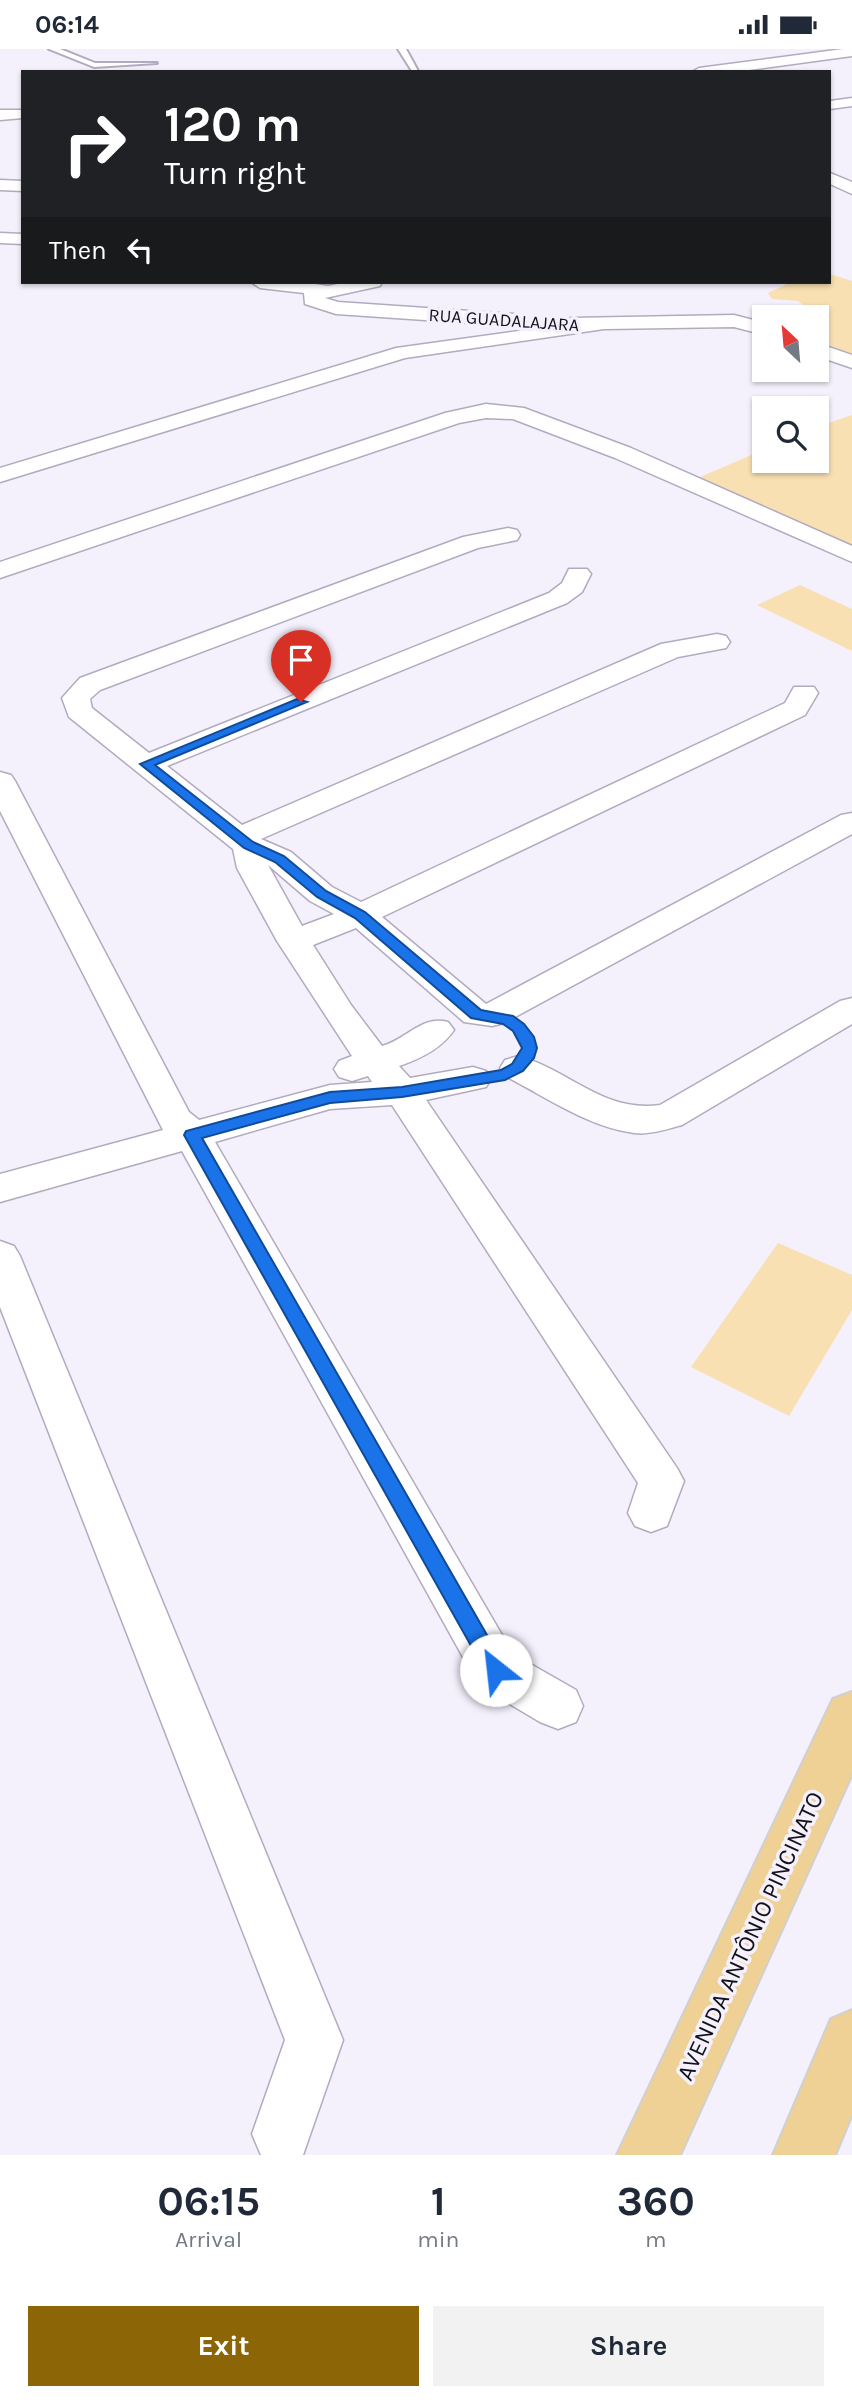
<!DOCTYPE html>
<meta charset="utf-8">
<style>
:root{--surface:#fff;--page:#f2f2f3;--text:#1f2937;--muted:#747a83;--accent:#8c6506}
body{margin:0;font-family:Karla,sans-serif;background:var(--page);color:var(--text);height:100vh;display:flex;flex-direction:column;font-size:26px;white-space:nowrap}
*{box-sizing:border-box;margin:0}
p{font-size:23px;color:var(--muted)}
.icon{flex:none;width:38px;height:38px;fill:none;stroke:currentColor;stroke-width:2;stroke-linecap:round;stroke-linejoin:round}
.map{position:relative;height:2106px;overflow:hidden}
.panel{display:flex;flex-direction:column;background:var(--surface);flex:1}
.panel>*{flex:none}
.hud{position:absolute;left:21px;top:21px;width:810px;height:214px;border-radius:0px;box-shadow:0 2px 5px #0004;background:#202124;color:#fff;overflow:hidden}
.needle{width:46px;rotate:334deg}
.controls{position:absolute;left:752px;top:256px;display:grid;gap:14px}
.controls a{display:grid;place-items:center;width:77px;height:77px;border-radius:0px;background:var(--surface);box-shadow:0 2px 5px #0004;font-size:35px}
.pin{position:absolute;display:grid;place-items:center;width:60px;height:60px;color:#fff;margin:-72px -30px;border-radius:50% 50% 50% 0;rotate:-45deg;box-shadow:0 0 7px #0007}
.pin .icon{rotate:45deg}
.me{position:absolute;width:77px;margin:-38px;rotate:331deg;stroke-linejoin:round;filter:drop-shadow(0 0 5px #0008)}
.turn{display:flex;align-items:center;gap:24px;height:147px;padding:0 28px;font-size:32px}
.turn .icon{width:91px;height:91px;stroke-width:2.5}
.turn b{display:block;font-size:49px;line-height:60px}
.then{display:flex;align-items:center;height:66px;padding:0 28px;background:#0003;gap:14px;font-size:26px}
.eta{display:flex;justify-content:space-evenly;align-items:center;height:119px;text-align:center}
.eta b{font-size:42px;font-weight:700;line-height:49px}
.cta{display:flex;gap:14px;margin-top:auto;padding:14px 28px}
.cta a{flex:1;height:80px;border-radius:0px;background:var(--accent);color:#fff;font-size:28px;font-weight:700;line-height:80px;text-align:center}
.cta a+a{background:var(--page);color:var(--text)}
.status{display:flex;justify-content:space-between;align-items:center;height:49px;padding:0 35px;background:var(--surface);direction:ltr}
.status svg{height:19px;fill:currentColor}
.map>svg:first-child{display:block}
.green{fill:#f9e0b2}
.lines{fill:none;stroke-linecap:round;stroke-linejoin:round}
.service-casing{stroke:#b2abbf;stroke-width:4}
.minor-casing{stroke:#b2abbf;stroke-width:3}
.primary-casing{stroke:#d0d0d1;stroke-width:4}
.service{fill:#fff;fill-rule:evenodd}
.minor{fill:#fff;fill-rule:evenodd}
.primary{fill:#efd195;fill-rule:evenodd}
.route{fill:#1a73e8;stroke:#114b97;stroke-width:2}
.labels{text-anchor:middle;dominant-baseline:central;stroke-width:7;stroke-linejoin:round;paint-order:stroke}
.far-street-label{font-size:18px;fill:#141219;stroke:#f4f0fc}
.near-street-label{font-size:24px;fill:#141219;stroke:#f4f0fc}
</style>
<div class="status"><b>06:14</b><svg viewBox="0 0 49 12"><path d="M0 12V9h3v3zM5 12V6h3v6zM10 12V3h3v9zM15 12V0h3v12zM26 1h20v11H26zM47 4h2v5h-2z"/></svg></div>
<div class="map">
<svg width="852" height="2106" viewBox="0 0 852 2106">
<rect width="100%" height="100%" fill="#f4f0fc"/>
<!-- green -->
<g class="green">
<polygon points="830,225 852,232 852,305 817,292 817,268 767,268 809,260 798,252 772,250 768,244 791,233 830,233"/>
<polygon points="852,366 852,497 698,429 765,400 765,411 817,411 817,378"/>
<polygon points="800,536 852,560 852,602 757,556"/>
<polygon points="778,1194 852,1226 852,1261 789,1367 691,1318"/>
</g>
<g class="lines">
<defs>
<g id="service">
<polygon points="49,0 60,0 95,14 157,14 94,18"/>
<polygon points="398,0 406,0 418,22 412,22"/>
</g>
<g id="minor">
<polygon points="843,0 852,0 852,7 734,23 692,23 699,19"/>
<polygon points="852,49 852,57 830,60 830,52"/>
<polygon points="0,61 23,61 23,69 0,71"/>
<polygon points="830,124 852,133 852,145 830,135"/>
<polygon points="0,131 23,132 23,142 0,141"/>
<polygon points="0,184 23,185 23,195 0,194"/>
<polygon points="251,233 302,233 328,237 347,233 382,233 380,237 325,249 338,253 514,265 524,271 514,277 336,265 305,255 304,244 260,239"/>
<polygon points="734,266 765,274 765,286 734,278 604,280 405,309 0,433 0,419 396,299 562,276 564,271 571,269"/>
<polygon points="817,294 852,306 852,319 817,307"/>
<polygon points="486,355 524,359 631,399 852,497 852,513 615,409 513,370 486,369 459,374 0,529 0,513 445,364"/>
<path d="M508,479L517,481L520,486L517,491L478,499L100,641L90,650L92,659L149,704L549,544L562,534L569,520H587L591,525L582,543L567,554L167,717L242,776L661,595L717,585L726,587L730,593L726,599L678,608L261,790L291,803L332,838L361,853L785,654L794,638H814L818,644L805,666L382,868L486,955L841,766L852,764V785L504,974L492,977L464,973L356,879L313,896L351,956L382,997C407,990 422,966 448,973L454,981C441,1000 420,1010 399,1017L410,1029L473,1018L486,1022L491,1030L486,1038L426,1051L677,1419L684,1432L667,1477L651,1483L635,1477L628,1464L638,1434L392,1056L330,1060L215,1093L513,1605L576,1641L583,1657L576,1673L558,1680L540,1673L479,1637L182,1102L0,1153V1125L163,1081L0,762V723L11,726L15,732L189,1063L199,1071L330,1036L372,1033L368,1027L352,1032L339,1028L334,1020L339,1012L352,1007L277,892L237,819L233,800L69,668L62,649L80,629L463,488ZM268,816L310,852L334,865L302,877Z"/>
<path d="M852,949V975L682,1076C668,1080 649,1086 634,1084C588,1078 546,1048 505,1027L500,1019L505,1011L518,1007C570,1021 603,1064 660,1056L840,952Z"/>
<polygon points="0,1192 14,1197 20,1207 343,1991 303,2106 261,2106 252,2085 285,1991 0,1258"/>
</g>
<g id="primary">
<polygon points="852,1643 852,1725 680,2106 617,2106 833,1650"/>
<polygon points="852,1961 852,2065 835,2106 773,2106 831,1970"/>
</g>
</defs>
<!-- service casing -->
<use href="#service" class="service-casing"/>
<!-- minor casing -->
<use href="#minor" class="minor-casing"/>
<!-- primary casing -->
<use href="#primary" class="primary-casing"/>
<!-- service -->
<use href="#service" class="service"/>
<!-- minor -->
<use href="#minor" class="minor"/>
<!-- primary -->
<use href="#primary" class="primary"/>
</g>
<!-- route -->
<polygon class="route" points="297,650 307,653 155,716 253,793 284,807 326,842 365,863 481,961 513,967 524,975 534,988 537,999 534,1009 523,1022 505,1031 402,1048 330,1054 202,1089 503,1614 506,1621 503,1627 496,1630 488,1627 184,1086 186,1082 330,1043 402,1038 501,1021 512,1015 522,999 513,982 503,975 471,969 355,869 317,848 275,813 244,799 140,715"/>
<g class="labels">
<!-- far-street labels -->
<g class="far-street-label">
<text transform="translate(504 271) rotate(4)">RUA GUADALAJARA</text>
</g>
<!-- near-street labels -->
<g class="near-street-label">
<text transform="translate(750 1887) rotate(-65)">AVENIDA ANTÔNIO PINCINATO</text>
</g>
</g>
</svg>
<div class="controls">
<a><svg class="needle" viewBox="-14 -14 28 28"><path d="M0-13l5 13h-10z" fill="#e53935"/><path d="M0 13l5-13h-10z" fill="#747a83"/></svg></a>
<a><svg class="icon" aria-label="search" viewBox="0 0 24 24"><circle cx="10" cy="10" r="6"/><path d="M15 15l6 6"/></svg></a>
</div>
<div class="pin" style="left:301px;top:653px;background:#d93025"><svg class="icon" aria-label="arrive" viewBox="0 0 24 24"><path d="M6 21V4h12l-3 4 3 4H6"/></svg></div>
<svg class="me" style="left:496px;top:1621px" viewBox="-20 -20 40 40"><circle r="19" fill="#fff"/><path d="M0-13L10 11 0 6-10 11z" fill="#1a73e8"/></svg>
<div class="hud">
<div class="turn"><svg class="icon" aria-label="right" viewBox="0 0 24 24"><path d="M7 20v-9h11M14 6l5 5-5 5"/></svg><div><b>120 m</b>Turn right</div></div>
<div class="then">Then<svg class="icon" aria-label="left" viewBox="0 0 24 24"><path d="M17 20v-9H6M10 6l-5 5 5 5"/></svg></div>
</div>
</div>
<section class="panel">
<div class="eta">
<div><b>06:15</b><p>Arrival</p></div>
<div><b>1</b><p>min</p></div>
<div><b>360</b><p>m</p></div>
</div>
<div class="cta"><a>Exit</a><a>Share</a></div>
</section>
